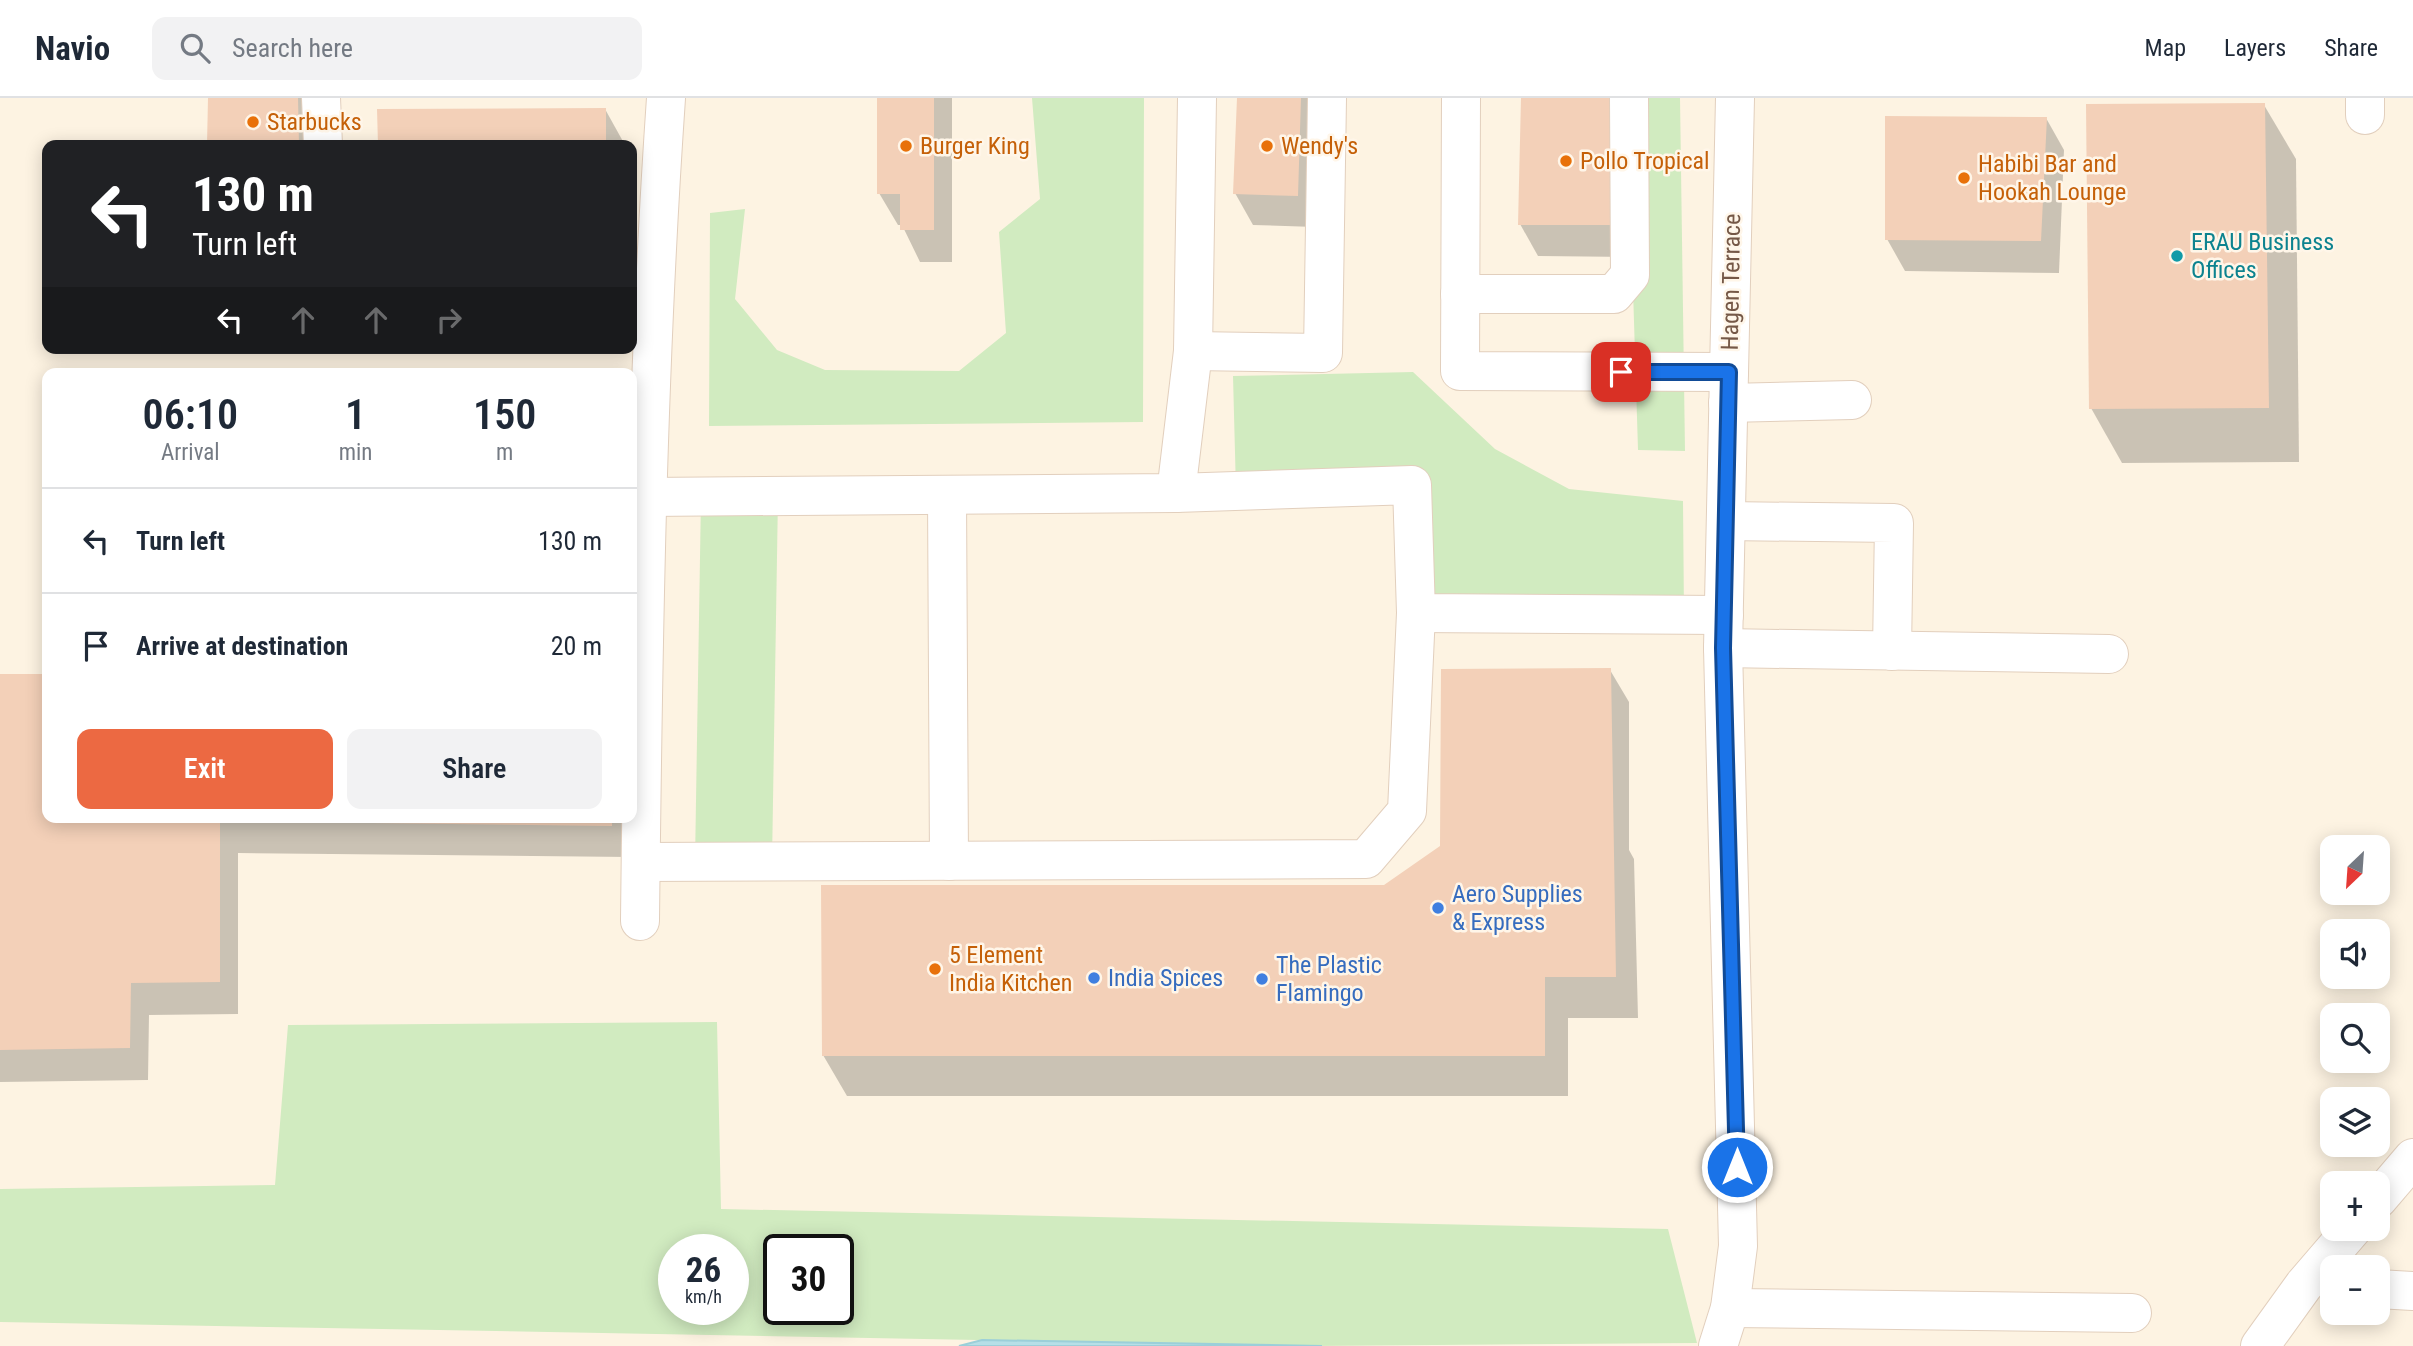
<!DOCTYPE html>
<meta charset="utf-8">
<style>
:root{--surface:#fff;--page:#f2f2f3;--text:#1f2937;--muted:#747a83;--line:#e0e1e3;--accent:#ec6942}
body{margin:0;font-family:"Roboto Condensed",sans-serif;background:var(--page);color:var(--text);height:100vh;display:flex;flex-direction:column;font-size:26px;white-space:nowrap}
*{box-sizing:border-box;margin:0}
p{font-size:23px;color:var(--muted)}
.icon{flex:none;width:38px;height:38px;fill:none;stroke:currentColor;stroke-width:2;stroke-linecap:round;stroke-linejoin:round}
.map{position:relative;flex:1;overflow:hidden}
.side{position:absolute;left:42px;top:270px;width:595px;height:455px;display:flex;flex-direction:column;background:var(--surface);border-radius:14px;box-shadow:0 4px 18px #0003}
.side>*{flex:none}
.hud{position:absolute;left:42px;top:42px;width:595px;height:214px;border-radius:14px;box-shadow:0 4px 18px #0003;background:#202124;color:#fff;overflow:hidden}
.needle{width:46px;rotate:205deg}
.fabs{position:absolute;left:2320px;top:737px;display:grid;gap:14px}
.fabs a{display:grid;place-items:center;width:70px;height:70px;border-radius:14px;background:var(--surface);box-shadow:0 4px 18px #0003;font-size:35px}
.speed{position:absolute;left:658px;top:1136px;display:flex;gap:14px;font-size:35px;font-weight:700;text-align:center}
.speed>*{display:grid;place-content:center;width:91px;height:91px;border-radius:50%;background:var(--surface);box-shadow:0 4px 18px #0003;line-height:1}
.speed small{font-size:18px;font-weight:400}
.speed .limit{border:4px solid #111;border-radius:10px;background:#fff;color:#111}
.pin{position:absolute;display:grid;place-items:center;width:60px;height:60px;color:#fff;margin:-30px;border-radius:14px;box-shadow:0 4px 10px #0006}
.me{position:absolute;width:77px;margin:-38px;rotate:0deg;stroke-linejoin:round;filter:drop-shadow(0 0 5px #0008)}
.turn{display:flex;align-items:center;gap:24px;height:147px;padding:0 35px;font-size:32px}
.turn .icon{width:91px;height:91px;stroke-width:2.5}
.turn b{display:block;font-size:49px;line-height:60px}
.lanes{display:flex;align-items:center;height:66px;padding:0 35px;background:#0003;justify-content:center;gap:35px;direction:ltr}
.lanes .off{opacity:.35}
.eta{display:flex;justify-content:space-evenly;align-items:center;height:119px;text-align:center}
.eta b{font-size:42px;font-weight:600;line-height:49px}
.action{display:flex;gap:14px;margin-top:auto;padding:14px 35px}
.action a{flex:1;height:80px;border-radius:14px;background:var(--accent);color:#fff;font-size:28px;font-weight:600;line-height:80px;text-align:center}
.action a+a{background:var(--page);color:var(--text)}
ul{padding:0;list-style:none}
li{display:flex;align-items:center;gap:21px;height:105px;padding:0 35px;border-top:2px solid var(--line)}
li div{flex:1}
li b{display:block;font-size:26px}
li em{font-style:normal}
header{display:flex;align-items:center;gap:42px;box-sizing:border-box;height:98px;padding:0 35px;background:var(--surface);border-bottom:2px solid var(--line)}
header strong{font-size:33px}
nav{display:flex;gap:38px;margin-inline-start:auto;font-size:24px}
.search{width:490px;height:63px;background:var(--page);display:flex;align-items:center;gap:18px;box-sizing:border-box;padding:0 24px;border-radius:14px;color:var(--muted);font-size:26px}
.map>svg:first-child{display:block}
.green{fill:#d1ebc0;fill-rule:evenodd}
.water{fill:#b6dfe7;stroke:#9bcfd9;stroke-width:2}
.shadow{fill:#0003}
.building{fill:#f3d0b8}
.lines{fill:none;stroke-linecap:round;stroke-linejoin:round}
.minor-casing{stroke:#e2cfbd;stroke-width:40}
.minor{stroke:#fff;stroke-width:38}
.route-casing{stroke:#114b97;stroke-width:18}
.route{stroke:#1a73e8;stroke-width:12}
.food-dot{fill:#e8710a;stroke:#fff6e9;stroke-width:2.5}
.culture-dot{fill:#0f9aa8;stroke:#fff6e9;stroke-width:2.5}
.shop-dot{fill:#3f7fe0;stroke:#fff6e9;stroke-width:2.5}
.labels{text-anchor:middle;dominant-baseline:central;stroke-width:5;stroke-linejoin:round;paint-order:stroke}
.food-label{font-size:24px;fill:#c56008;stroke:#fff6e9;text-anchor:start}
.culture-label{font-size:24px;fill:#0d838f;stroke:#fff6e9;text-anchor:start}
.street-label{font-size:24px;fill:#755847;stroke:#fff6e9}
.shop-label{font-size:24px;fill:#366cbe;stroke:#fff6e9;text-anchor:start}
</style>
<header>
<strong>Navio</strong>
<div class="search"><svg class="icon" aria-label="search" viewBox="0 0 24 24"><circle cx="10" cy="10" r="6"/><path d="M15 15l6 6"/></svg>Search here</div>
<nav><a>Map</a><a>Layers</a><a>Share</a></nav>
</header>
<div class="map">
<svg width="2413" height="1248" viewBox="0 0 2413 1248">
<rect width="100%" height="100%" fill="#fdf3e2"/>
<!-- green -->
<g class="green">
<polygon points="1032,0 1144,0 1143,324 709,328 710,115 745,111 735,201 777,252 825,272 959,273 1006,235 999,134 1040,101"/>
<polygon points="1627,0 1680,0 1685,353 1638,352"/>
<polygon points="1413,274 1495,351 1569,391 1683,403 1684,517 1416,515 1412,387 1236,393 1233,278"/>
<polygon points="778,398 772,764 695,764 701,399"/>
<path d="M717,924L721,1111L1668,1131L1697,1245L1311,1248L0,1224V1091L275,1087L288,927ZM674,1152H733V1211H674ZM779,1152H838V1211H779Z"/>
</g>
<!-- water -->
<polygon class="water" points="982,1242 1322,1248 959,1248"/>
<!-- shadow -->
<g class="shadow">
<polygon points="209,0 306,0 316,47 209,47"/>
<polygon points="879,0 952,0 952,164 920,164 902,127 898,127 879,95"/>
<polygon points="1238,0 1320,0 1315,129 1253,127 1235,95"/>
<polygon points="1523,0 1628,0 1631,159 1538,158 1520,126"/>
<polygon points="2264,7 2296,61 2299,364 2122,365 2091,310"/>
<polygon points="605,11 625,47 380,47 379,13"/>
<polygon points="2046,20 2064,52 2059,175 1905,173 1887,141"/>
<polygon points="1610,572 1629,604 1629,752 1634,761 1638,920 1568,920 1568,998 847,998 823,957 1385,789 1442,749"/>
<polygon points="0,577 47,577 47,719 629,719 629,759 238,755 238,916 149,917 148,982 0,984"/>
</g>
<!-- building -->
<g class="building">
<polygon points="208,0 298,0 299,47 207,47"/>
<polygon points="877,0 934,0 934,132 900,132 900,96 877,96"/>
<polygon points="1237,0 1301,0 1298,98 1233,96"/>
<polygon points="1521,0 1612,0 1614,127 1518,127"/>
<polygon points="2265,5 2269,310 2089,311 2086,6"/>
<polygon points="606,10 606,47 378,47 377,11"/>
<polygon points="1885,18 2047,19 2041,143 1885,142"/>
<polygon points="1611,570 1616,879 1545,879 1545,958 822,958 821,787 1384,787 1440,748 1441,571"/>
<polygon points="0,576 47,576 47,719 612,719 612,728 220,723 220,884 131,885 130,950 0,952"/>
</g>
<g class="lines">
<defs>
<g id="minor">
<polyline points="321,0 323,47"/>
<polyline points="1461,0 1460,273 1729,274"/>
<polyline points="2365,17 2365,0"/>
<polyline points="1460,196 1614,196 1630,177 1629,0"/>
<polyline points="1193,253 1323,255 1327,0"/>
<polyline points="1728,305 1852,302"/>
<polyline points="1176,395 1193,253 1197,0"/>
<polyline points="947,397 949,763"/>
<polyline points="646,399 1176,395 1412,387 1416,515 1724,517"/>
<polyline points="1726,423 1894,425 1892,553"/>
<polyline points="1723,550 2109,556"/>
<polyline points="641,764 1366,761 1407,713 1416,515"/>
<path d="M640,823C643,548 647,274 666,0"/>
<polyline points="2378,1101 2413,1060"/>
<polyline points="2378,1191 2413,1193"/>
<polyline points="1730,1210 2132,1215"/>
<polyline points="1718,1248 1730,1210 1738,1148 1723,550 1735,0"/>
<polyline points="2260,1248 2304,1187 2353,1130"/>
</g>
</defs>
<!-- minor casing -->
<use href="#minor" class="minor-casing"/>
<!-- minor -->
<use href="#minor" class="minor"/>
</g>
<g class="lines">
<defs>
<polyline id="route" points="1621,274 1729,274 1723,550 1737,1069"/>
</defs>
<!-- route casing -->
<use href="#route" class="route-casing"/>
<!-- route -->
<use href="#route" class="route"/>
</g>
<!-- markers -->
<g class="food-dot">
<circle cx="253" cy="24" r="7"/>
<circle cx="906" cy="48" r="7"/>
<circle cx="1267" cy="48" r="7"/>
<circle cx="1566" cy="63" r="7"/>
<circle cx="1964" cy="80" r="7"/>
<circle cx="935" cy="871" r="7"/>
</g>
<circle class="culture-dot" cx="2177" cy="158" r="7"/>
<g class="shop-dot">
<circle cx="1438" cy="810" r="7"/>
<circle cx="1094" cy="880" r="7"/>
<circle cx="1262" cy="881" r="7"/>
</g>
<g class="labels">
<!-- food labels -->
<g class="food-label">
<text x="267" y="24">Starbucks</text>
<text x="920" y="48">Burger King</text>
<text x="1281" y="48">Wendy's</text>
<text x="1580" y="63">Pollo Tropical</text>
<text x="1978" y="66">Habibi Bar and<tspan x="1978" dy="28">Hookah Lounge</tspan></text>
<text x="949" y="857">5 Element<tspan x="949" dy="28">India Kitchen</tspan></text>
</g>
<!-- culture labels -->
<g class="culture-label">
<text x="2191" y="144">ERAU Business<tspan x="2191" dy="28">Offices</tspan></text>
</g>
<!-- street labels -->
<g class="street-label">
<text transform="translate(1731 184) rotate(-89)">Hagen Terrace</text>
</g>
<!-- shop labels -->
<g class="shop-label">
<text x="1452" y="796">Aero Supplies<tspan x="1452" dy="28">&amp; Express</tspan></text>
<text x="1276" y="867">The Plastic<tspan x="1276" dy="28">Flamingo</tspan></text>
<text x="1108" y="880">India Spices</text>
</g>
</g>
</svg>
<div class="fabs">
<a><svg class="needle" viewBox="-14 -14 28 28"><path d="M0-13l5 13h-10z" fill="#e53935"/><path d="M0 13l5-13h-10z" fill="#747a83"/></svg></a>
<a><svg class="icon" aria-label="sound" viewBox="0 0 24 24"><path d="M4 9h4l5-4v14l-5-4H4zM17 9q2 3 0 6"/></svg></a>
<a><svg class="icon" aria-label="search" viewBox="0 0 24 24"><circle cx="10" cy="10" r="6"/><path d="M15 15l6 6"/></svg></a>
<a><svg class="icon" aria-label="layers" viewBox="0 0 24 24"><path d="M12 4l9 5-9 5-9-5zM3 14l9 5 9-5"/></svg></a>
<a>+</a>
<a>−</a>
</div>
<div class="speed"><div>26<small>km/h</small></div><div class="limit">30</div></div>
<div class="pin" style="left:1621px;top:274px;background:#d93025"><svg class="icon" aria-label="arrive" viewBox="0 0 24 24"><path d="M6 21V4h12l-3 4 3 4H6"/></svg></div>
<svg class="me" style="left:1737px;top:1069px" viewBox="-20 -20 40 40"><circle r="17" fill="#1a73e8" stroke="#fff" stroke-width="3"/><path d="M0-11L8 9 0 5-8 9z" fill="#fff"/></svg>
<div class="hud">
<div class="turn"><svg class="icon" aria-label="left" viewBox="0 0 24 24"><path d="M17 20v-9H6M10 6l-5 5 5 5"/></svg><div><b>130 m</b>Turn left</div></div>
<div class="lanes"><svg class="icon" aria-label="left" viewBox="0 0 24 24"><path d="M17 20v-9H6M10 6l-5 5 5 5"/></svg><svg class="icon off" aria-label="ahead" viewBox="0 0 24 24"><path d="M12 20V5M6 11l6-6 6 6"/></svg><svg class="icon off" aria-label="ahead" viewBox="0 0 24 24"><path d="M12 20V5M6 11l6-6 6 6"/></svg><svg class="icon off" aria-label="right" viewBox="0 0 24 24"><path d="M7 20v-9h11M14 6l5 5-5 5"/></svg></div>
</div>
<section class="side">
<div class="eta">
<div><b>06:10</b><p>Arrival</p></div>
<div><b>1</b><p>min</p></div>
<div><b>150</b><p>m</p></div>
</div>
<ul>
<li><svg class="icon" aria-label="left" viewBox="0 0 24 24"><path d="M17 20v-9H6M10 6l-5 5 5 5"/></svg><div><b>Turn left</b></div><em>130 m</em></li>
<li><svg class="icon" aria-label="arrive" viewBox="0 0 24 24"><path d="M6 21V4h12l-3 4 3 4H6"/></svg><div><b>Arrive at destination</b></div><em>20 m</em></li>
</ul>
<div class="action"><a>Exit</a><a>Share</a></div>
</section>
</div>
